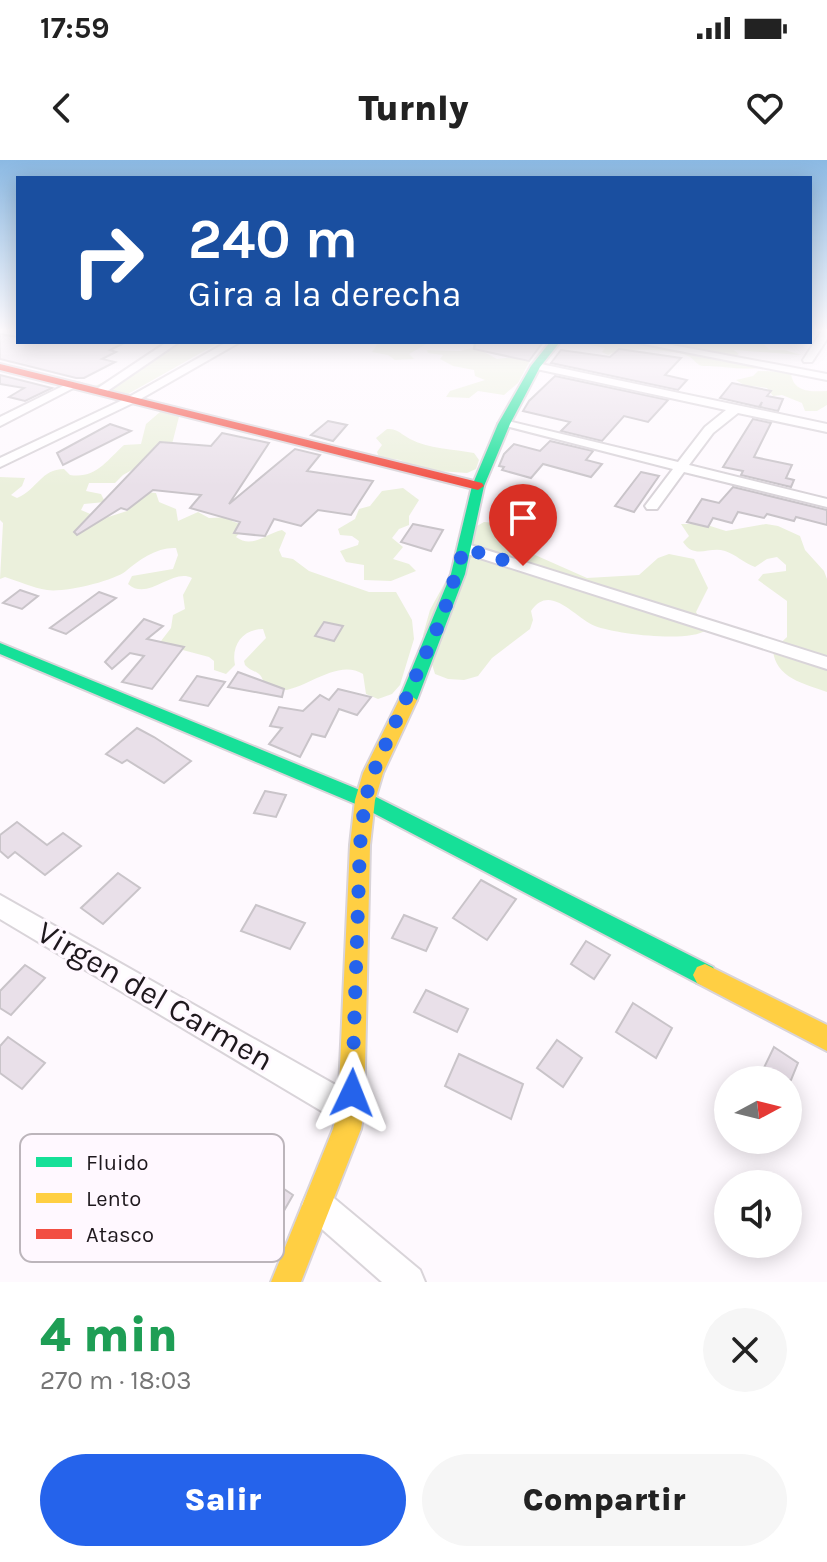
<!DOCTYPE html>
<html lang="es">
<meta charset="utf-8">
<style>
:root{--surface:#fff;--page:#f6f6f6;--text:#222;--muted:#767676;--accent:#2563eb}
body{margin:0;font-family:Karla,sans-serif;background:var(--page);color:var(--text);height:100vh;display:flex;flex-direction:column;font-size:30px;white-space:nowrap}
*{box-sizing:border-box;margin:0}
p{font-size:26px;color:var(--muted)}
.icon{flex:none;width:44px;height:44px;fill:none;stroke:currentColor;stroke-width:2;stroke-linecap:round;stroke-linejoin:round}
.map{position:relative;height:1122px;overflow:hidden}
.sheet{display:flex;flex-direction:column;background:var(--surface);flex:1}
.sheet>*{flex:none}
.top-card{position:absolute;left:16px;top:16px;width:796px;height:168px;border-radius:0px;box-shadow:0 4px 20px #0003;background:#1a4fa0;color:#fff;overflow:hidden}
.needle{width:52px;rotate:83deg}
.tools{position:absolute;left:714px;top:906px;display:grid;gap:16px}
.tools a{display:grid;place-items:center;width:88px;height:88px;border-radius:50%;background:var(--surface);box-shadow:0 4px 20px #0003;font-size:40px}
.pin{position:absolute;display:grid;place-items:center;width:68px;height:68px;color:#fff;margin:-82px -34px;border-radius:50% 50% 50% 0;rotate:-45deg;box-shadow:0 0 8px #0007}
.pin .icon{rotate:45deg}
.me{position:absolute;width:88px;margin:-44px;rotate:2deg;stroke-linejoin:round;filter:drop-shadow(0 0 6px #0008)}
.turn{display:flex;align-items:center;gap:28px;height:168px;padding:0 40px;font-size:36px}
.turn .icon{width:104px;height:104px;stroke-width:2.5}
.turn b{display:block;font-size:56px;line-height:68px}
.round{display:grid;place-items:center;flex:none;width:84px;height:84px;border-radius:42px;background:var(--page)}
.head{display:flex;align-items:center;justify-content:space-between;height:136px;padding:0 40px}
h1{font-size:48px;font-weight:800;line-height:60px;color:#1e9e55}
.button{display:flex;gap:16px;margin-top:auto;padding:16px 40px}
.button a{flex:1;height:92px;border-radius:48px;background:var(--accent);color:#fff;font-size:32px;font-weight:800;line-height:92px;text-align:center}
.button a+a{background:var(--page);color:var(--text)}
.status{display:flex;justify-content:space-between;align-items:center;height:56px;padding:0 40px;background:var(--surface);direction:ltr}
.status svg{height:22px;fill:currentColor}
header{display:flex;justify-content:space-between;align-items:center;height:104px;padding:0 40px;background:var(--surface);font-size:36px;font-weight:800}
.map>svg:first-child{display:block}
.green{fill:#ebf0dc}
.building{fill:#e9e0e9;stroke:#c9c4c9;stroke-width:2}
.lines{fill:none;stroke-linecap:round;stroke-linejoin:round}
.street-casing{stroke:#d9d4d9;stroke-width:4}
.fast-casing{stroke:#d9d4d9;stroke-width:4}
.slow-casing{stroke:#d9d4d9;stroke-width:4}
.jam-casing{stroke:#d9d4d9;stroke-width:4}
.street{fill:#fffeff;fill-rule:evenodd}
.fast{fill:#16e098;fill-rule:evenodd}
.slow{fill:#ffcf43;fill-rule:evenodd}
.jam{fill:#f24e42;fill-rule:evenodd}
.route{stroke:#2563eb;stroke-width:14;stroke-dasharray:0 25.2}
.labels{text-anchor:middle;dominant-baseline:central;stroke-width:6;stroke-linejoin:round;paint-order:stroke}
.near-street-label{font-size:32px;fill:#1e181d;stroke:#fff8ff}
.key{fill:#fff8ff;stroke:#bcb5bb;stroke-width:2}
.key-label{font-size:22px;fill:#1e181d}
</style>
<div class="status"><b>17:59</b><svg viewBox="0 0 49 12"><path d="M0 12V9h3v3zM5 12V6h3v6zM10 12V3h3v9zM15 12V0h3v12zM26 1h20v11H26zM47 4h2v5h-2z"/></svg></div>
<header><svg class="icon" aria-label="back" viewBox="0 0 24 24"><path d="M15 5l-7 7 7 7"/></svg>Turnly<svg class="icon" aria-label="heart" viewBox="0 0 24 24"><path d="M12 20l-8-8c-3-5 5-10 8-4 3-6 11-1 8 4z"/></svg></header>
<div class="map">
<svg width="827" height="1122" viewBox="0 0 827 1122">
<rect width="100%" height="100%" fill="#fef9fe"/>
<!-- green -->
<g class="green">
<polygon points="185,182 220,182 128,234 93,227"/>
<polygon points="379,182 428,182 428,183 409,194 414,199 395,200 388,195 372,192"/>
<path d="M576,182H761L770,190H785L801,195L734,190L739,194L728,201L759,208C742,210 720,206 704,206C696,206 694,198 688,196C673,189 621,187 608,195L602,192L605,188Z"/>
<polygon points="475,187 497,199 533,195 518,223 504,235 478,231 469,238 446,237 450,231 485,220 475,216 474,210 453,206 440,199 443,195 428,193 427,190 460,191"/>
<path d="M758,211L791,212C792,232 810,232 827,231V245L817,251H805L802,243L782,235L773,236L767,228L744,225L736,220L753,216Z"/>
<path d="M160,252L180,253L171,288L123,315L115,323H89L86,331L101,334L105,342L84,344L81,350L102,359L127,351L145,332L156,333L159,342L176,349L178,361L198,352L209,358L233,357L232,361L240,364L241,371L236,377C252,389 265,374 282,370L286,373L279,390L282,397L293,399L309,411L369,432H396L412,460L414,479L400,525L392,534L378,539L366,534L363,514C332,494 290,547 266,525C263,523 263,518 260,515C256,511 249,510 245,505L244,501L266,478L263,469C242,469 231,486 235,505L226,514L214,510V501L209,497L164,485L161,481L171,468L173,455L185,449L183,435L192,418C172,408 148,442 128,424L132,416L173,409L178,395L176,388C157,387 139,400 126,411C114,421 63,433 47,430C33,428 18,421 5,417L0,419L3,363L0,360V317L25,318L22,326L11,335L17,338C38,329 41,309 64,309L70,315C96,319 107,300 124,285L141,284L146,264Z"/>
<path d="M387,269C397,268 401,274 410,279C428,289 454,289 474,293L479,300L476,309L467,313L424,310L400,300L379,297L377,292L382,285L376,278Z"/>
<polygon points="403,328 419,340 409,356 409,365 399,369 392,378 403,387 393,399 409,404 416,411 391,421 364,420 364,405 346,402 340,391 358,385 359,381 352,376 340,375 338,369 355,359 359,349 370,346 382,331"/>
<path d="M484,362L496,363L508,383L587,418L639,415L658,398L669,394L694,399L708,428L696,452L706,470C690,483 615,474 595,466C575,458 550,422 531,451L533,460L530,469L492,498L478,516L464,520L448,519L435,514L423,475L430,450L475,367Z"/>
<path d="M681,364H704L726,371L766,364L778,366L800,376L805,390L824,411L827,419V532C805,524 775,518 773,490L787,477V441L758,420L763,414L786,411V405L777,397L767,399L755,407C744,403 735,394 725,391C709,386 695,400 683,382L689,376Z"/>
</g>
<!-- building -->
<g class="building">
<polygon points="0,174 18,177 18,182 126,182 110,190 116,192 102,199 115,202 84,218 76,218 0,199"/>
<polygon points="475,182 543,182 529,201 474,189"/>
<polygon points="619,189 681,198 665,215 687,220 678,230 551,203 561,190 610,197"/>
<polygon points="0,215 52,228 25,241 9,237 24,228 0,224"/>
<polygon points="555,216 668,240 648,262 624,256 602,281 561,271 570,262 523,251 529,241"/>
<polygon points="732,223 771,231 767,236 783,239 778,251 760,247 762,242 759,247 720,238"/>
<polygon points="753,259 771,263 754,297 792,305 786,318 794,320 791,327 741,315 743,311 723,307"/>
<polygon points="328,261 347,265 333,281 311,275"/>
<polygon points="110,264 131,271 63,305 57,293"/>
<polygon points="222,273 269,283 229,344 295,289 320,295 307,311 373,321 351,355 318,350 301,366 274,359 265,376 234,373 240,362 190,348 201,335 153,330 127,350 121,348 77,375 74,372 160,282 211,286"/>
<polygon points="550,281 593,291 586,300 602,304 591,317 543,304 531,318 502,310 504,307 499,306 504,294 514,284 540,291"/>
<polygon points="641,312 659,316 634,352 615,346"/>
<polygon points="733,327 827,350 827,365 796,357 794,361 767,354 764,358 738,352 732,363 713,358 708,367 687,362 702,339 719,343"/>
<polygon points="413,364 443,370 431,391 401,382"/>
<polygon points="20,430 38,436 22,449 3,443"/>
<polygon points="99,432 116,438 66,474 50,468"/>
<polygon points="144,459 163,466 147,479 184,487 152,529 122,522 144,496 130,493 112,509 105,502"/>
<polygon points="324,462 343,466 334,481 315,476"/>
<polygon points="238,512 284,529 282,537 228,527"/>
<polygon points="197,516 225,522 208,546 180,540"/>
<polygon points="338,529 371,537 357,555 339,549 325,577 312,574 300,597 269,584 282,568 270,566 279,547 303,551 320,535 329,540"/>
<polygon points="137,568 154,577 191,601 164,623 127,600 122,603 106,594"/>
<polygon points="265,631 286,635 276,657 254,653"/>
<polygon points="17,662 47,685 63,673 81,686 45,715 15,692 8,698 0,691 0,675"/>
<polygon points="118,713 140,728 103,764 81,748"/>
<polygon points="481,720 516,739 487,780 453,758"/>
<polygon points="256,745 305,763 290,789 241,771"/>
<polygon points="404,755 437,768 426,791 392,778"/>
<polygon points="586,781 610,795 594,819 571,804"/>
<polygon points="25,805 45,818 11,855 0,848 0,831"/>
<polygon points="426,830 468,849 457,872 414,852"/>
<polygon points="633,843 672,868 656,898 616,872"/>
<polygon points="8,877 45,903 22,929 0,913 0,886"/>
<polygon points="557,880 582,898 563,927 537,908"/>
<polygon points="774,887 798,903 791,920 758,920"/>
<polygon points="459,894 523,924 511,959 445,926"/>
<polygon points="242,1001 293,1035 266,1082 214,1045"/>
</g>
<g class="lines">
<defs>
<g id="street">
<polygon points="823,169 827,169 827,179 812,202 804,202 803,200"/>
<polygon points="167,182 179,182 106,232 98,232 98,228"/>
<polygon points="227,182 240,182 137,241 0,307 0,298 129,237"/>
<polygon points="634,182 656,182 827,214 827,220"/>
<polygon points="536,203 827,264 827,272 738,253 713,273 689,305 827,339 827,347 684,312 657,349 647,349 645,346 673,309 498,264 504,260 678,302 705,267 726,250 532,208 531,206"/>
<polygon points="71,222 81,224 0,266 0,257"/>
<polygon points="464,383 827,497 827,509 458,391 458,385"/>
<polygon points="0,735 362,940 366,951 362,962 351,966 340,962 0,759"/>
<polygon points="318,1029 329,1034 420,1110 425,1122 382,1122 307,1056 302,1045 307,1034"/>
</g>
<g id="fast">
<polygon points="550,182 560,182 540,207 510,264 484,326 465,414 417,540 408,546 402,544 399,540 451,414 472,326 498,264 531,206"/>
<polygon points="0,483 372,635 713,807 717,815 713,823 705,826 697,823 358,645 0,494"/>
</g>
<g id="slow">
<polygon points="408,534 417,540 383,613 375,640 370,685 364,951 361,969 301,1122 271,1122 333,969 338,951 350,685 355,640 363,613 399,540"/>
<polygon points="705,804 827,865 827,891 697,823 693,815 697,807"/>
</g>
<polygon id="jam" points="0,204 482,323 484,326 478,330 0,210"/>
</defs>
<!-- street casing -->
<use href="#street" class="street-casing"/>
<!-- fast casing -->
<use href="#fast" class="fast-casing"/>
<!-- slow casing -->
<use href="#slow" class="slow-casing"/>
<!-- jam casing -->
<use href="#jam" class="jam-casing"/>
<!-- street -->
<use href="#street" class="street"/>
<!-- fast -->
<use href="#fast" class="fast"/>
<!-- slow -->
<use href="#slow" class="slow"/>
<!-- jam -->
<use href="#jam" class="jam"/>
</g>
<!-- sky -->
<linearGradient id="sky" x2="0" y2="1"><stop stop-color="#8bb9e3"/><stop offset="0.52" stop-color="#fffcff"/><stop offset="1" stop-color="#fffcff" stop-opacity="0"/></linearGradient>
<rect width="827" height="327" fill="url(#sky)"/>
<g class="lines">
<!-- route -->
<polyline class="route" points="352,933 360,685 365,640 373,613 443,455 464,388 523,406"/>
</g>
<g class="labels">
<!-- near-street labels -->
<g class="near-street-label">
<text transform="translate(155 836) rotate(30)">Virgen del Carmen</text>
</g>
</g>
<!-- legend -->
<rect x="20" y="974" width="264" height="128" rx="12" class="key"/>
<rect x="36" y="997" width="36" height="10" fill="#16e098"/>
<rect x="36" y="1033" width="36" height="10" fill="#ffcf43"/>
<rect x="36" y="1069" width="36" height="10" fill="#f24e42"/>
<g class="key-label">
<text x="86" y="1010">Fluido</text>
<text x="86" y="1046">Lento</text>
<text x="86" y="1082">Atasco</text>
</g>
</svg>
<div class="tools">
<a><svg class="needle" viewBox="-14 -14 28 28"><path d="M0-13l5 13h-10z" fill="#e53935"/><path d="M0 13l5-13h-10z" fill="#767676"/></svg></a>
<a><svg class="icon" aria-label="sound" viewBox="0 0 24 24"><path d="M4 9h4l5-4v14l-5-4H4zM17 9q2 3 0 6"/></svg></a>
</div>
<div class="pin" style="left:523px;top:406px;background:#d93025"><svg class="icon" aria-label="arrive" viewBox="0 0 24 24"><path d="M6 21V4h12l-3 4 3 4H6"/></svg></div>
<svg class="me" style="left:352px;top:933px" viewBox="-20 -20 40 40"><path d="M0-17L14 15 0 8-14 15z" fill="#2563eb" stroke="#fff" stroke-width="4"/></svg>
<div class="top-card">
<div class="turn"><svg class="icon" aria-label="right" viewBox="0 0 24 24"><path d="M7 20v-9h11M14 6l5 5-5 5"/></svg><div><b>240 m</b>Gira a la derecha</div></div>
</div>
</div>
<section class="sheet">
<div class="head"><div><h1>4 min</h1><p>270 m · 18:03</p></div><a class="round"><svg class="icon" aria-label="close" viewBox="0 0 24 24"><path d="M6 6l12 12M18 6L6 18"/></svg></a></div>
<div class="button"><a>Salir</a><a>Compartir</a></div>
</section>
